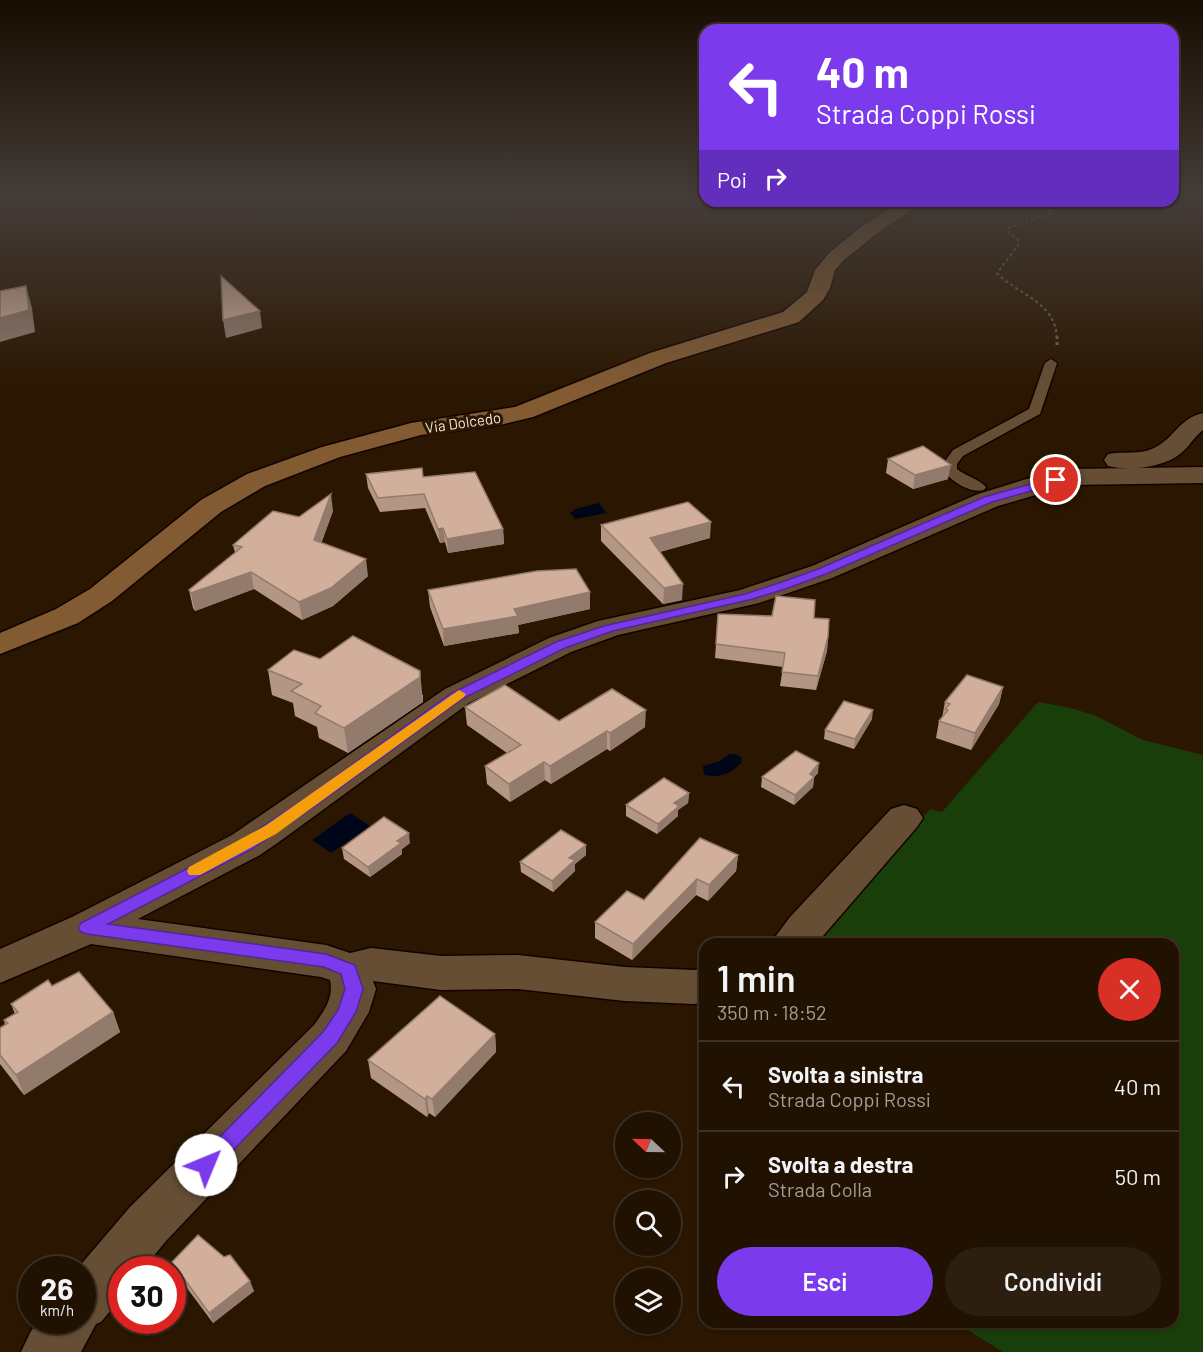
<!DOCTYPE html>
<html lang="it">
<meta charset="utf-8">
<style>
:root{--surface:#201101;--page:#2d1f10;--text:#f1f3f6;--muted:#a29d99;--line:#3d3123;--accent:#7c3aed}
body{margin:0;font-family:Barlow,sans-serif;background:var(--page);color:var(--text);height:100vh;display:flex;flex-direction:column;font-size:22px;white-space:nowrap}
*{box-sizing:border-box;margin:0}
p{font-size:20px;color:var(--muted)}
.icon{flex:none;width:33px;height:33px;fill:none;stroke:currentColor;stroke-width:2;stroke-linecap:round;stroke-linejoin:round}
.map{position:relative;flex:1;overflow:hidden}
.sheet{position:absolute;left:699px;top:938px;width:480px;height:390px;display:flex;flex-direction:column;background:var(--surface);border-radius:18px;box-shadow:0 2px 4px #0004,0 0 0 2px var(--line)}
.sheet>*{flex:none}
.hud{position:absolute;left:699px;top:24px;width:480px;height:183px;border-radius:18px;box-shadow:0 2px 4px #0004,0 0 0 2px var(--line);background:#7c3aed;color:#fff;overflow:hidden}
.needle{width:39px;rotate:292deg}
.fabs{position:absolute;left:615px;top:1112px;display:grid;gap:12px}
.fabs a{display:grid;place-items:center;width:66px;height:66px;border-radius:50%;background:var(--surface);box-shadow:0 2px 4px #0004,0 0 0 2px var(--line);font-size:30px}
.speed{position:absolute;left:18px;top:1256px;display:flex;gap:12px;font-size:30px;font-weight:700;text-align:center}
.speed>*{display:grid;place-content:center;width:78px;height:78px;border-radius:50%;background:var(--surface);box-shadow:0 2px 4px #0004,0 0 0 2px var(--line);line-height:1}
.speed small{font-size:15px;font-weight:400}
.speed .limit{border:9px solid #d22;background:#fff;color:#111}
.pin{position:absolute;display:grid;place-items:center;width:51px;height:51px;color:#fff;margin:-26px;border:3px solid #fff;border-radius:50%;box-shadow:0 2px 6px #0007}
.me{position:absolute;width:66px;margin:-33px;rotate:45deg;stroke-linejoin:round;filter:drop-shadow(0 0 4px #0008)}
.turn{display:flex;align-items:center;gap:21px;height:126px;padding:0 18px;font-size:27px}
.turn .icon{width:78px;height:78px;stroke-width:2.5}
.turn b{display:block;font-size:42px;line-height:51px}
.then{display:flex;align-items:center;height:57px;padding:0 18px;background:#0003;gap:12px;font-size:22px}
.round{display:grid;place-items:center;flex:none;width:63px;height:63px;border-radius:32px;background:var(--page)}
.overview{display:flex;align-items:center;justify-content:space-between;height:102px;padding:0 18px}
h1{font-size:36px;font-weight:600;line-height:45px}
.action{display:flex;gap:12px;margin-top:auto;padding:12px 18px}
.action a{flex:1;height:69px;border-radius:36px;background:var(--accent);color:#fff;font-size:24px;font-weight:600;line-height:69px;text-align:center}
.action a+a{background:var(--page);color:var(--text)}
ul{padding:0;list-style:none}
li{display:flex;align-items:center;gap:18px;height:90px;padding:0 18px;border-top:2px solid var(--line)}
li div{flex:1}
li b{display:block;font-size:22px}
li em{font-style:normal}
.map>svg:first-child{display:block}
.green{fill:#193e0a}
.water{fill:#000619}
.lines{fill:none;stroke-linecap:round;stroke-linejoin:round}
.lane-casing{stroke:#130300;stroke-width:3}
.street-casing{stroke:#130300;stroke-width:3}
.secondary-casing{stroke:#130300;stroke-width:3}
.path-far1{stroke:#73614e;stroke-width:2;stroke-dasharray:3 3;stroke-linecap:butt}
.path{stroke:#73614e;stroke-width:3;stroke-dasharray:3 3;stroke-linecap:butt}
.lane{fill:#664e35;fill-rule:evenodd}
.street{fill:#664e35;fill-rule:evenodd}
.secondary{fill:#825b33;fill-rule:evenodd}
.wall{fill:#b49684}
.shaded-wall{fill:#927a6c}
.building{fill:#d1af9a;stroke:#927a6c;stroke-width:1.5}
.route{fill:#7c3aed;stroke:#51269a;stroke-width:1.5}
.slow{fill:#f59e0b}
.labels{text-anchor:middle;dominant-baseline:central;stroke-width:6;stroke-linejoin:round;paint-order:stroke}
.far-street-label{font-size:15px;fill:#f1e3d5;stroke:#2b1701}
</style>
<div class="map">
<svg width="1203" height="1352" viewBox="0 0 1203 1352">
<rect width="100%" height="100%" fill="#2b1701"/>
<!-- green -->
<polygon class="green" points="1038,702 1067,707 1094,715 1143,740 1203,755 1203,1352 1003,1352 955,1322 1173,1322 1173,944 812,944 930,809 942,812"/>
<!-- water -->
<g class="water">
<polygon points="599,503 607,513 575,519 570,513 575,509"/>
<path d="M729,754L738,755L742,758L741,763C730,774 721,778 704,775L703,766L720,761Z"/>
<polygon points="350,813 370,826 331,853 312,840"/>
</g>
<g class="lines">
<defs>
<path id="lane" d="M1051,359L1057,363L1040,414L963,456L957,464V469C966,476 979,479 986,487L984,490C970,494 951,481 943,470V464L953,450L1029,409L1045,363Z"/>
<g id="street">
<path d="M1203,413V430C1194,437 1189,447 1180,454C1162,468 1130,471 1108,466L1104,460L1108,454C1123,451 1140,455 1154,448C1175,438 1178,419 1203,413Z"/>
<path d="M1203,467V483L1070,485L998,506L832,578L759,603L618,635L571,652L469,703L283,839L260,855L138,919L326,945L350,953L371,948L441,956L518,955L625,967L694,970L705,968V1002L694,1004L625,1001L518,989L441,990L373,981L376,989L369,1012L346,1051L166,1241L143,1269H122V1297L101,1322L96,1324L81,1352H21L30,1333L38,1320H82V1269H77L130,1207L314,1025C324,1011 334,998 330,980L321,977L91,944L0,983V949L72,917L232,835L445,689L549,638L598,621L740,590L812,566L978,494L1033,477L1070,469Z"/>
<polygon points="904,805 917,809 923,818 917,827 816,944 770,944 790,917 891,809"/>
</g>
<polygon id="secondary" points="902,201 926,201 879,232 844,260 835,270 830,288 823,300 799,322 666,363 533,417 500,425 421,435 340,457 265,486 221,512 112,601 78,623 0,654 0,633 56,609 90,589 201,500 247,474 322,447 411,423 515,407 650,353 783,312 807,292 815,270 830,252 865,224"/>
</defs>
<!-- lane casing -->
<use href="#lane" class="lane-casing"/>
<!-- street casing -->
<use href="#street" class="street-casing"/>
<!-- secondary casing -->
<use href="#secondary" class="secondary-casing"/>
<!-- path-far1 -->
<path class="path-far1" d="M1054,201L1049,214L1008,228L1009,233L1017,238L1019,244L997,273C1019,296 1055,301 1057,338"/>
<!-- path -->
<polyline class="path" points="1057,336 1057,346"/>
<!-- lane -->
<use href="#lane" class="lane"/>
<!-- street -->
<use href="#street" class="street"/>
<!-- secondary -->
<use href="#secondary" class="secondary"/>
</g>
<!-- wall -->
<g class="wall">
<polygon points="888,459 948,479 913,489 886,473"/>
<polygon points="366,474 423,477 503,529 504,544 448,553 445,542 440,543 425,508 380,512 368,488"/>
<polygon points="333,511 321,543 368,576 333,606 302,620 254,589 195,611 193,608 189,590 235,553 233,545 299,517"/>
<polygon points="601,525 710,538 660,552 682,600 663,604 601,541"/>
<polygon points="428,590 590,592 590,609 518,625 519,633 444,646 430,607"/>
<polygon points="718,614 814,618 828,637 827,651 816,690 780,686 783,667 715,658"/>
<polygon points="320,659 423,695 423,702 348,753 319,738 317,727 295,716 293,703 272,695 268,670"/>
<polygon points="1003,687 999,704 971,750 936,738 939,721 942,718 945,702"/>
<polygon points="465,707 559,721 645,727 610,751 607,749 551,784 545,780 510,802 487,784 485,766 507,753 467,725"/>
<polygon points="872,719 854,749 824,739 825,730"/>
<polygon points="818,773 814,777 813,787 794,805 761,787 762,777"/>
<polygon points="689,793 688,803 678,810 678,816 657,834 626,816 626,805"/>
<polygon points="410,843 402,849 402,854 370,877 344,859 342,848"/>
<polygon points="586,855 575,864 575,871 553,892 521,872 520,862"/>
<polygon points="738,855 736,871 708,901 696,895 632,960 595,938 595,922 644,900"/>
<polygon points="52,986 113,1012 120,1032 24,1095 0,1064 0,1028 5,1025 4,1020 15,1014 11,1004"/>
<polygon points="495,1034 496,1052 435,1117 429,1113 427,1117 371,1078 368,1060"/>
<polygon points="224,1257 254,1291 213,1323 175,1272 172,1262"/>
</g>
<!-- shaded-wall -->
<g class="shaded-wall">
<polygon points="26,286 32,308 35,332 0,342 0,318"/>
<polygon points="260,311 262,328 226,338 223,320"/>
<polygon points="951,465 948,479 913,489 915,475"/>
<polygon points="331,494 333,511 316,558 314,540"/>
<polygon points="711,522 710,538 650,554 650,538"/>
<polygon points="443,528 445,542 440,543 438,529"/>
<polygon points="503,529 504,544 448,553 447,539"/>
<polygon points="366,559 368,576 333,606 302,620 299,602"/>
<polygon points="251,572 254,589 195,611 191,593"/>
<polygon points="683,584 682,600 663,604 664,588"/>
<polygon points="590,592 590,609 518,625 519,633 444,646 443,629 514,609"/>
<polygon points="828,637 827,651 816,690 818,676"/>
<polygon points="420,671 423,702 348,753 344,728"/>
<polygon points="1003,687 999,704 971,750 975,733"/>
<polygon points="646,710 645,727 610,751 610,733"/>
<polygon points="873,710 872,719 854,749 855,739"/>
<polygon points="607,731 607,749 551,784 550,766"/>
<polygon points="544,762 545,780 510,802 509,784"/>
<polygon points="819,763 818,773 814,777 813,787 794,805 795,795 810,774"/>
<polygon points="689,793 688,803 678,810 678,816 657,834 658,824 674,803"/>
<polygon points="409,833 410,843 402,849 402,854 370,877 368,867 397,841"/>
<polygon points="586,845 586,855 575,864 575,871 553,892 552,881 569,858"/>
<polygon points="738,855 736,871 708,901 709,885"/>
<polygon points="697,879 696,895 632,960 633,944"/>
<polygon points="113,1012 120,1032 24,1095 16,1075"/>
<polygon points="495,1034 496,1052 435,1117 432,1099"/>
<polygon points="427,1096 429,1113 427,1117 425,1099"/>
<polygon points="250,1281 254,1291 213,1323 209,1313"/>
</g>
<!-- building -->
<g class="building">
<polygon points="221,276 260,311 223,320"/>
<polygon points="26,286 29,310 0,318 0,291"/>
<polygon points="923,446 951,465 915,475 888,459"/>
<polygon points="422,468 423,477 475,472 503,529 447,539 443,528 438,529 424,494 378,498 366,474"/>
<polygon points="331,494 314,540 366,559 331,588 299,602 251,572 191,593 189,590 242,547 233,545 273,511 299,517"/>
<polygon points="688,502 711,522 650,538 683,584 664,588 601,525"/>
<polygon points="576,569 590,592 514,609 518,616 443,629 428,590 537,571"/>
<polygon points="776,596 815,600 814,618 829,619 828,637 818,676 782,672 785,653 716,644 718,614 772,616"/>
<polygon points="353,636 420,671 420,677 344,728 315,713 321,706 291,691 302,684 268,670 294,650 320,659"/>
<polygon points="967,675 1003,687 975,733 939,721 948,710 945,709 950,704 945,702"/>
<polygon points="505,685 559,721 612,689 646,710 610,733 607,731 550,766 544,762 509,784 485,766 521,745 465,707"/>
<polygon points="844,701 873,710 855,739 825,730"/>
<polygon points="796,751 819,763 810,774 814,777 795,795 762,777"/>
<polygon points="664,778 689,793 674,803 679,806 658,824 626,805"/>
<polygon points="384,817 409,833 397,841 401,843 368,867 342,848"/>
<polygon points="561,830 586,845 569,858 575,860 552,881 520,862"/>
<polygon points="700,838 738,855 709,885 697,879 633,944 595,922 627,891 644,900"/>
<polygon points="79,972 113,1012 16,1075 0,1055 0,1028 8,1023 4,1020 18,1012 11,1004 48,980 52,986"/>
<polygon points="440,996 495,1034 432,1099 427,1096 425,1099 368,1060"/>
<polygon points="198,1235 224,1257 230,1255 250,1281 209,1313 172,1262"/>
</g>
<!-- sky -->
<linearGradient id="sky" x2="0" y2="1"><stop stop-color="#180d01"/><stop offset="0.51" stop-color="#443c38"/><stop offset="1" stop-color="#443c38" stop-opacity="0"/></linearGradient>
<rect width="1203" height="388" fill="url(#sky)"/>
<!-- route -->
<polygon class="route" points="1056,477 1060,478 1060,483 992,502 826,574 788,588 753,599 613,631 565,648 462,699 318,804 252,849 108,924 326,954 355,965 363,989 356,1012 337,1043 213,1171 206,1174 199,1171 196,1165 199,1158 323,1032 338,1010 345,989 341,974 324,967 87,934 81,932 78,928 81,923 241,841 307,797 452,693 556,642 604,626 745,594 779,583 818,569 984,497"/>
<!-- slow -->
<polygon class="slow" points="459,690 466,694 464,697 276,834 200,875 189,875 187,871 189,867 265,826"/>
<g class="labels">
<!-- far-street labels -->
<g class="far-street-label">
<text transform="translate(463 422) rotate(-8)">Via Dolcedo</text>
</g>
</g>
</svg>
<div class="fabs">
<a><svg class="needle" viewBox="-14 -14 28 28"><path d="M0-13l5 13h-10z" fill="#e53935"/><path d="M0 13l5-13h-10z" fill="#a29d99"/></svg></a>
<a><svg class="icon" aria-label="search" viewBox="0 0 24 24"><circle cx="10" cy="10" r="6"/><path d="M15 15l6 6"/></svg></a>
<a><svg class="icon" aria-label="layers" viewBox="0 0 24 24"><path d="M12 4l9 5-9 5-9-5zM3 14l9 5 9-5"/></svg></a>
</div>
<div class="speed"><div>26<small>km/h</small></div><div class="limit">30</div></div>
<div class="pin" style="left:1056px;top:480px;background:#d93025"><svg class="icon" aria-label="arrive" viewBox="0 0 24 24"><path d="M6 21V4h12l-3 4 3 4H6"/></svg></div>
<svg class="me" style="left:206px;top:1165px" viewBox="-20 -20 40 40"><circle r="19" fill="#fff"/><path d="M0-13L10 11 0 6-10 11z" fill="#7c3aed"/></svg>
<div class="hud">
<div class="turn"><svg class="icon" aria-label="left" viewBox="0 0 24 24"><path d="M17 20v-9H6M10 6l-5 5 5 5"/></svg><div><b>40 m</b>Strada Coppi Rossi</div></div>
<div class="then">Poi<svg class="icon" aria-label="right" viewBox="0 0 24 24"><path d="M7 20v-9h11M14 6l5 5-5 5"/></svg></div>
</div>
<section class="sheet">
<div class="overview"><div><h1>1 min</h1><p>350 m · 18:52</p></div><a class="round" style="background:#d93025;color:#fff"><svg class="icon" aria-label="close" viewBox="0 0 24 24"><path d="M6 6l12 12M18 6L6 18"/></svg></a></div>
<ul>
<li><svg class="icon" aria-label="left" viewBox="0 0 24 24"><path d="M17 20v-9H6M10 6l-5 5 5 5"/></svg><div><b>Svolta a sinistra</b><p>Strada Coppi Rossi</p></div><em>40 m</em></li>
<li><svg class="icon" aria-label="right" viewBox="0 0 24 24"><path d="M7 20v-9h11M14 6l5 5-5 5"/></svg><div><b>Svolta a destra</b><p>Strada Colla</p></div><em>50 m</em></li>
</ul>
<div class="action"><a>Esci</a><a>Condividi</a></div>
</section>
</div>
